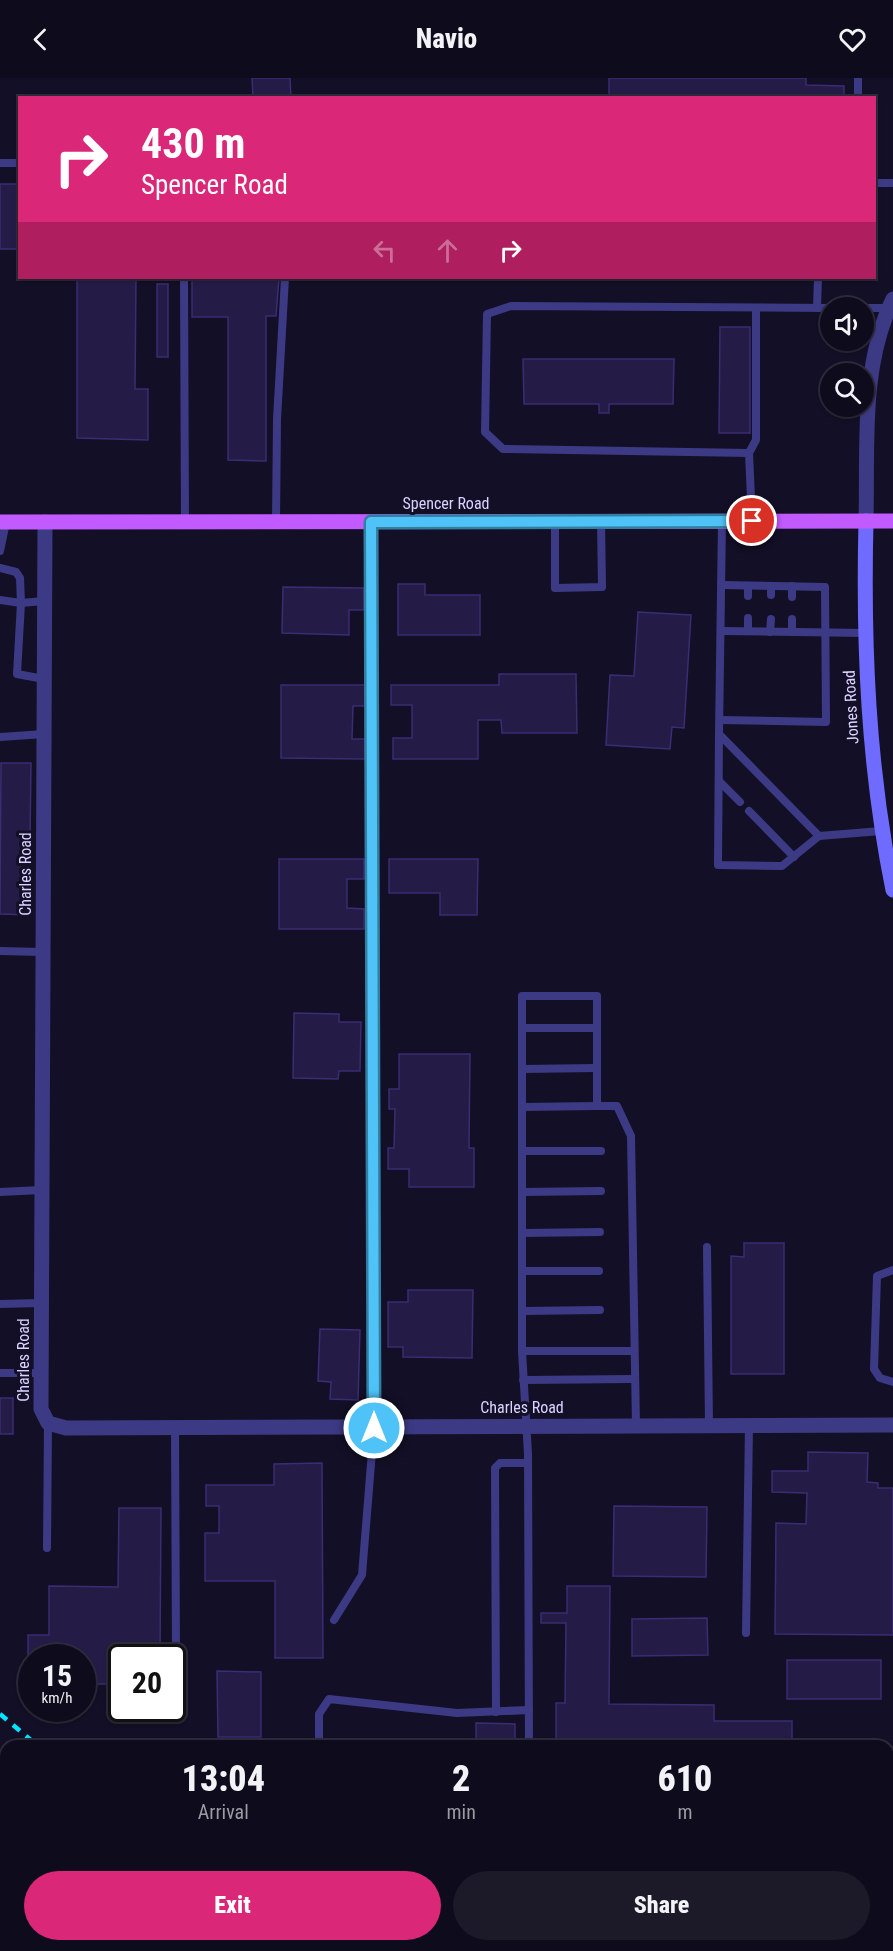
<!DOCTYPE html>
<style>
:root{--surface:#0e0b1c;--page:#1c1929;--text:#f1f3f6;--muted:#9b9ba3;--line:#2e2b3b;--accent:#db2777}
body{margin:0;font-family:"Roboto Condensed",sans-serif;background:var(--page);color:var(--text);height:100vh;display:flex;flex-direction:column;font-size:22px;white-space:nowrap}
*{box-sizing:border-box;margin:0}
p{font-size:20px;color:var(--muted)}
.icon{flex:none;width:33px;height:33px;fill:none;stroke:currentColor;stroke-width:2;stroke-linecap:round;stroke-linejoin:round}
.map{position:relative;flex:1;overflow:hidden}
.details{position:absolute;left:0px;top:1662px;width:894px;height:212px;display:flex;flex-direction:column;background:var(--surface);border-radius:18px 18px 0 0;box-shadow:0 2px 4px #0004,0 0 0 2px var(--line)}
.details>*{flex:none}
.hud{position:absolute;left:18px;top:18px;width:858px;height:183px;border-radius:0px;box-shadow:0 2px 4px #0004,0 0 0 2px var(--line);background:#db2777;color:#fff;overflow:hidden}
.controls{position:absolute;left:820px;top:219px;display:grid;gap:12px}
.controls a{display:grid;place-items:center;width:54px;height:54px;border-radius:50%;background:var(--surface);box-shadow:0 2px 4px #0004,0 0 0 2px var(--line);font-size:30px}
.speed{position:absolute;left:18px;top:1566px;display:flex;gap:12px;font-size:30px;font-weight:700;text-align:center}
.speed>*{display:grid;place-content:center;width:78px;height:78px;border-radius:50%;background:var(--surface);box-shadow:0 2px 4px #0004,0 0 0 2px var(--line);line-height:1}
.speed small{font-size:15px;font-weight:400}
.speed .limit{border:3px solid #111;border-radius:9px;background:#fff;color:#111}
.pin{position:absolute;display:grid;place-items:center;width:51px;height:51px;color:#fff;margin:-26px;border:3px solid #fff;border-radius:50%;box-shadow:0 2px 6px #0007}
.me{position:absolute;width:66px;margin:-33px;rotate:0deg;stroke-linejoin:round;filter:drop-shadow(0 0 4px #0008)}
.turn{display:flex;align-items:center;gap:21px;height:126px;padding:0 24px;font-size:27px}
.turn .icon{width:78px;height:78px;stroke-width:2.5}
.turn b{display:block;font-size:42px;line-height:51px}
.lanes{display:flex;align-items:center;height:57px;padding:0 24px;background:#0003;justify-content:center;gap:30px;direction:ltr}
.lanes .off{opacity:.35}
.eta{display:flex;justify-content:space-evenly;align-items:center;height:102px;text-align:center}
.eta b{font-size:36px;font-weight:800;line-height:42px}
.button{display:flex;gap:12px;margin-top:auto;padding:12px 24px}
.button a{flex:1;height:69px;border-radius:36px;background:var(--accent);color:#fff;font-size:24px;font-weight:800;line-height:69px;text-align:center}
.button a+a{background:var(--page);color:var(--text)}
header{display:flex;justify-content:space-between;align-items:center;height:78px;padding:0 24px;background:var(--surface);font-size:27px;font-weight:800}
.map>svg:first-child{display:block}
.green{fill:#12302f}
.water{fill:#0a1f44}
.building{fill:#241b47;stroke:#3b2d73;stroke-width:1.5}
.lines{fill:none;stroke-linecap:round;stroke-linejoin:round}
.service{stroke:#3d3a85;stroke-width:8}
.minor{stroke:#3d3a85;stroke-width:15}
.secondary{stroke:#6f6bff;stroke-width:15}
.primary{stroke:#c25bff;stroke-width:15}
.motorway{stroke:#ff4fa3;stroke-width:18}
.rail{stroke:#00e5ff;stroke-width:4.5;stroke-dasharray:9 8;stroke-linecap:butt}
.route-casing{stroke:#337fa1;stroke-width:15}
.route{stroke:#4fc3f7;stroke-width:10}
.labels{text-anchor:middle;dominant-baseline:central;stroke-width:6;stroke-linejoin:round;paint-order:stroke}
.street-label{font-size:16px;fill:#d9d4ff;stroke:#130f26}
</style>
<header><svg class="icon" aria-label="back" viewBox="0 0 24 24"><path d="M15 5l-7 7 7 7"/></svg>Navio<svg class="icon" aria-label="heart" viewBox="0 0 24 24"><path d="M12 20l-8-8c-3-5 5-10 8-4 3-6 11-1 8 4z"/></svg></header>
<div class="map">
<svg width="893" height="1873" viewBox="0 0 893 1873">
<rect width="100%" height="100%" fill="#130f26"/>
<!-- green -->
<polygon class="green" points="888,1794 893,1794 893,1873 336,1873 329,1868 888,1868"/>
<!-- water -->
<polygon class="water" points="358,1868 868,1868 871,1873 361,1873"/>
<!-- building -->
<g class="building">
<polygon points="252,0 290,0 291,20 253,20"/>
<polygon points="609,0 806,0 806,7 844,8 844,20 609,20"/>
<rect x="0" y="106" width="20" height="65"/>
<polygon points="77,200 136,200 135,311 148,311 148,362 77,360"/>
<polygon points="192,200 279,200 276,238 266,238 266,383 228,382 228,239 192,239"/>
<rect x="157" y="206" width="11" height="73"/>
<polygon points="720,249 750,249 750,355 719,355"/>
<polygon points="523,281 674,281 673,326 609,326 609,335 599,335 599,326 524,326"/>
<polygon points="398,506 425,506 425,517 480,517 480,557 398,557"/>
<polygon points="283,509 364,510 364,532 349,532 349,557 282,555"/>
<polygon points="638,534 691,537 684,650 672,649 670,671 606,667 610,597 634,598"/>
<polygon points="499,596 576,596 577,655 502,655 501,642 478,642 478,681 393,681 393,660 412,660 412,627 391,627 391,607 499,607"/>
<polygon points="281,607 365,607 365,628 353,628 352,661 365,661 365,681 281,680"/>
<polygon points="1,685 31,685 29,837 0,836"/>
<polygon points="279,781 364,781 364,801 347,801 347,830 364,831 364,851 279,851"/>
<polygon points="389,781 478,781 477,837 440,837 440,815 389,815"/>
<polygon points="294,935 339,936 339,944 361,944 360,993 339,993 338,1001 293,1000"/>
<polygon points="399,976 470,976 469,1070 474,1070 474,1109 409,1109 409,1091 388,1091 388,1070 394,1070 395,1031 389,1031 389,1011 399,1011"/>
<polygon points="744,1165 784,1165 784,1296 731,1296 731,1178 744,1179"/>
<polygon points="408,1212 473,1212 472,1280 403,1279 403,1269 388,1269 388,1224 408,1224"/>
<polygon points="320,1251 360,1252 358,1322 330,1321 331,1304 318,1303"/>
<rect x="0" y="1320" width="13" height="36"/>
<polygon points="808,1374 868,1375 867,1404 878,1405 878,1410 893,1410 893,1557 775,1556 776,1445 806,1446 807,1415 772,1414 772,1393 808,1393"/>
<polygon points="322,1385 323,1580 275,1580 275,1503 205,1503 205,1455 219,1455 219,1428 206,1428 206,1407 274,1407 274,1386"/>
<polygon points="614,1428 707,1429 706,1499 613,1498"/>
<polygon points="119,1430 161,1430 160,1580 122,1580 122,1606 82,1606 82,1580 28,1580 28,1557 49,1557 49,1508 118,1509"/>
<polygon points="567,1508 610,1508 609,1626 714,1627 714,1643 792,1643 792,1668 556,1668 556,1625 565,1625 566,1545 541,1545 541,1535 567,1535"/>
<polygon points="707,1540 708,1577 632,1578 632,1541"/>
<rect x="787" y="1582" width="94" height="39"/>
<polygon points="217,1593 261,1594 261,1659 218,1659"/>
<polygon points="476,1645 515,1646 515,1668 476,1668"/>
</g>
<g class="lines">
<!-- service -->
<g class="service">
<polyline points="858,20 858,0"/>
<polyline points="0,85 20,85"/>
<polyline points="874,105 893,105"/>
<polyline points="184,200 185,444"/>
<polyline points="817,230 818,200"/>
<polyline points="864,230 891,230"/>
<polyline points="749,375 756,362 756,230"/>
<polyline points="555,443 555,510 602,509 601,443"/>
<polyline points="722,443 719,656 819,758 881,753"/>
<polyline points="752,443 749,375 503,371 485,354 487,236 511,228 831,230"/>
<polyline points="276,444 277,341 285,200"/>
<polyline points="0,473 6,444"/>
<polyline points="0,490 16,494 20,500 21,525 0,522"/>
<polyline points="748,508 748,518"/>
<polyline points="771,517 771,508"/>
<polyline points="792,519 792,508"/>
<polyline points="721,553 865,555"/>
<polyline points="748,553 748,540"/>
<polyline points="770,554 771,541"/>
<polyline points="792,554 792,541"/>
<polyline points="44,601 17,596 21,525 44,523"/>
<polyline points="720,642 826,644 825,509 721,507"/>
<polyline points="719,656 718,787 782,788 819,758"/>
<polyline points="0,659 44,656"/>
<polyline points="719,703 740,724"/>
<polyline points="749,733 794,779"/>
<polyline points="0,873 42,874"/>
<polyline points="522,950 597,950"/>
<polyline points="522,991 597,990"/>
<polyline points="523,1029 597,1028"/>
<polyline points="523,1073 601,1073"/>
<polyline points="0,1114 41,1112"/>
<polyline points="523,1114 601,1113"/>
<polyline points="523,1155 600,1154"/>
<polyline points="707,1169 709,1348"/>
<polyline points="893,1192 877,1198 874,1291 880,1300 893,1304"/>
<polyline points="523,1193 599,1193"/>
<polyline points="0,1226 41,1225"/>
<polyline points="523,1233 600,1232"/>
<polyline points="522,1273 634,1273"/>
<polyline points="0,1295 41,1295"/>
<polyline points="523,1302 633,1301"/>
<polyline points="175,1350 176,1578 183,1622"/>
<polyline points="47,1470 48,1345"/>
<polyline points="334,1542 362,1497 374,1349 371,444"/>
<polyline points="746,1555 749,1347"/>
<polyline points="496,1634 495,1390 500,1385 528,1385"/>
<polyline points="319,1668 319,1636 329,1621 457,1635 529,1632"/>
<polyline points="529,1668 528,1376 522,1273 522,918 597,918 597,1028 617,1028 631,1058 636,1348"/>
</g>
<!-- minor -->
<g class="minor">
<path d="M866,443C868,369 860,289 893,221"/>
<polyline points="45,444 41,1331 48,1345 66,1350 893,1347"/>
</g>
<!-- secondary -->
<g class="secondary">
<path d="M866,443C863,567 868,689 893,812"/>
<polyline points="0,1698 6,1703"/>
<polyline points="202,1868 209,1873"/>
</g>
<!-- primary -->
<polyline class="primary" points="0,444 893,443"/>
<!-- motorway -->
<g class="motorway">
<polyline points="0,1767 6,1772"/>
<polyline points="0,1807 6,1812"/>
<polyline points="0,1845 6,1850"/>
<polyline points="28,1868 34,1873"/>
<polyline points="73,1868 80,1873"/>
<polyline points="122,1868 129,1873"/>
<polyline points="178,1868 184,1873"/>
</g>
<!-- rail -->
<g class="rail">
<polyline points="0,1636 38,1668"/>
<polyline points="277,1868 283,1873"/>
</g>
</g>
<g class="lines">
<defs>
<polyline id="route" points="374,1350 371,444 752,443"/>
</defs>
<!-- route casing -->
<use href="#route" class="route-casing"/>
<!-- route -->
<use href="#route" class="route"/>
</g>
<g class="labels">
<!-- street labels -->
<g class="street-label">
<text x="446" y="425">Spencer Road</text>
<text transform="translate(851 629) rotate(-93)">Jones Road</text>
<text transform="translate(25 796) rotate(-90)">Charles Road</text>
<text transform="translate(23 1282) rotate(-90)">Charles Road</text>
<text x="522" y="1329">Charles Road</text>
</g>
</g>
</svg>
<div class="controls">
<a><svg class="icon" aria-label="sound" viewBox="0 0 24 24"><path d="M4 9h4l5-4v14l-5-4H4zM17 9q2 3 0 6"/></svg></a>
<a><svg class="icon" aria-label="search" viewBox="0 0 24 24"><circle cx="10" cy="10" r="6"/><path d="M15 15l6 6"/></svg></a>
</div>
<div class="speed"><div>15<small>km/h</small></div><div class="limit">20</div></div>
<div class="pin" style="left:752px;top:443px;background:#d93025"><svg class="icon" aria-label="arrive" viewBox="0 0 24 24"><path d="M6 21V4h12l-3 4 3 4H6"/></svg></div>
<svg class="me" style="left:374px;top:1350px" viewBox="-20 -20 40 40"><circle r="17" fill="#4fc3f7" stroke="#fff" stroke-width="3"/><path d="M0-11L8 9 0 5-8 9z" fill="#fff"/></svg>
<div class="hud">
<div class="turn"><svg class="icon" aria-label="right" viewBox="0 0 24 24"><path d="M7 20v-9h11M14 6l5 5-5 5"/></svg><div><b>430 m</b>Spencer Road</div></div>
<div class="lanes"><svg class="icon off" aria-label="left" viewBox="0 0 24 24"><path d="M17 20v-9H6M10 6l-5 5 5 5"/></svg><svg class="icon off" aria-label="ahead" viewBox="0 0 24 24"><path d="M12 20V5M6 11l6-6 6 6"/></svg><svg class="icon" aria-label="right" viewBox="0 0 24 24"><path d="M7 20v-9h11M14 6l5 5-5 5"/></svg></div>
</div>
<section class="details">
<div class="eta">
<div><b>13:04</b><p>Arrival</p></div>
<div><b>2</b><p>min</p></div>
<div><b>610</b><p>m</p></div>
</div>
<div class="button"><a>Exit</a><a>Share</a></div>
</section>
</div>
